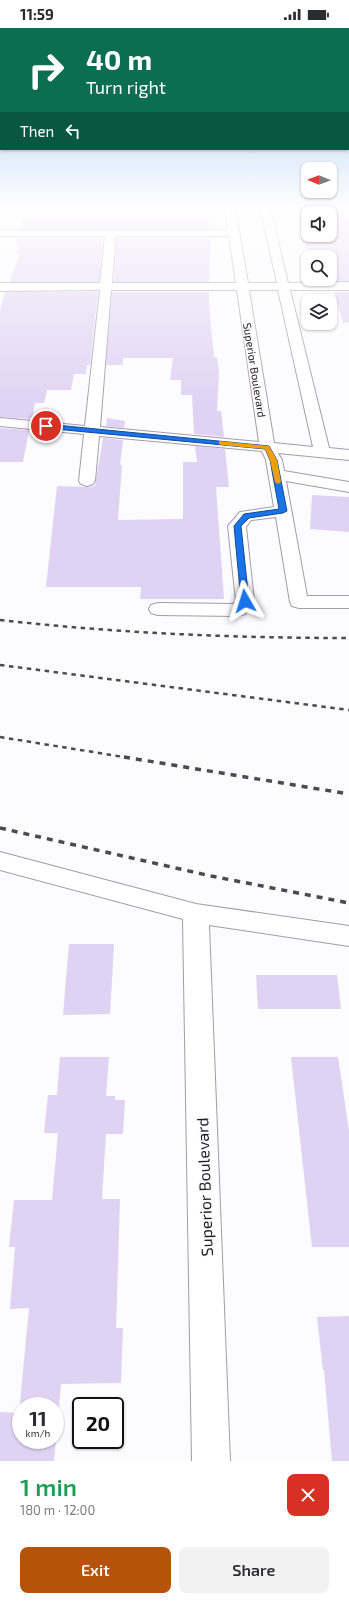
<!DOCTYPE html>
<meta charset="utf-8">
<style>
:root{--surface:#fff;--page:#f2f2f3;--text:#2b2b33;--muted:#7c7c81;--accent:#b45309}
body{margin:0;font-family:"Exo 2",sans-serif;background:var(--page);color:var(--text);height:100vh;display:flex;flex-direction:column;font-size:15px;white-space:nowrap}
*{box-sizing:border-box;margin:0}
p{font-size:13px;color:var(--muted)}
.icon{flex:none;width:22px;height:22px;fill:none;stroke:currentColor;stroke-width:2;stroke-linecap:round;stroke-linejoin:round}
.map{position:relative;height:1433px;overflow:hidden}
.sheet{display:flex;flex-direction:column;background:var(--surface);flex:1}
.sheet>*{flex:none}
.top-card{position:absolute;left:0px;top:0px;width:349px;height:122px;box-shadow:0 1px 3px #0004;background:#0b6e4f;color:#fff;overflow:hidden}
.needle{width:26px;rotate:271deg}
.tools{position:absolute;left:301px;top:134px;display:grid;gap:8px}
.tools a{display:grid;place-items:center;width:36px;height:36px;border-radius:8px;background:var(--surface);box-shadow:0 1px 3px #0004;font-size:20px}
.speed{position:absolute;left:12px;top:1369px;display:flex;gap:8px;font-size:20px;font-weight:700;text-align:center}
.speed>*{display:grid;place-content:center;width:52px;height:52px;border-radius:50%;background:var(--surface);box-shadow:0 1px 3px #0004;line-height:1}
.speed small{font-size:10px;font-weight:400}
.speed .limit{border:2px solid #111;border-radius:6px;background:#fff;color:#111}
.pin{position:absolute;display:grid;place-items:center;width:34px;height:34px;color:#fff;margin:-17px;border:2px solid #fff;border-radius:50%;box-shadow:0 1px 4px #0007}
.me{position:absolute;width:44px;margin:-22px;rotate:354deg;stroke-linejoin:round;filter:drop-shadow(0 0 3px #0008)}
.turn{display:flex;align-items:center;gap:14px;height:84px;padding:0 20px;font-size:18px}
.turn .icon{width:52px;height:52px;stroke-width:2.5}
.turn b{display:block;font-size:28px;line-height:34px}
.then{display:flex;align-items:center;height:38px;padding:0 20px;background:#0003;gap:8px;font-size:15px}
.round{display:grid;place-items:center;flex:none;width:42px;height:42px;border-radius:8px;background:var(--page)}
.summary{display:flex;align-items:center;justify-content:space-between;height:68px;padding:0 20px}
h1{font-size:24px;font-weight:600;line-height:30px;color:#1e9e55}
.cta{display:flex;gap:8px;margin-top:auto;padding:8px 20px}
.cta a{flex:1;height:46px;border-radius:8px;background:var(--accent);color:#fff;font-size:16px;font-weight:600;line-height:46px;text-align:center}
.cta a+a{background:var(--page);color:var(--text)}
.status{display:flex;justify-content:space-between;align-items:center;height:28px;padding:0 20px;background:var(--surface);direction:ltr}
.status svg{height:11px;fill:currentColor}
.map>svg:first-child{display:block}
.building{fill:#e0d2f3;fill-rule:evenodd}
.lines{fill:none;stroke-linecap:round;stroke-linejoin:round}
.minor-casing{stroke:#a29bab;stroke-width:2}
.minor{fill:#fff;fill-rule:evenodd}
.rail-far1{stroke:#4c4a4f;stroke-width:2.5;stroke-dasharray:4.5 4.5;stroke-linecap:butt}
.rail{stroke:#4c4a4f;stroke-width:3.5;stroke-dasharray:6 6;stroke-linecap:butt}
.route{fill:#1a73e8;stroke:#114b97}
.slow{fill:#f59e0b}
.labels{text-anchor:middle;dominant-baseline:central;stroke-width:3;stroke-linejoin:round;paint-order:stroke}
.far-street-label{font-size:11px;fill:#201e24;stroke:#fcfbfe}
.near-street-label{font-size:16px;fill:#201e24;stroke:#fcfbfe}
</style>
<div class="status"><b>11:59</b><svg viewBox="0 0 49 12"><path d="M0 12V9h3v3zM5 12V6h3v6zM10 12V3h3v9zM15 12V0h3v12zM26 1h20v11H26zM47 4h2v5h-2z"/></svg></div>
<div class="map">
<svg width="349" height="1433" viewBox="0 0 349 1433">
<rect width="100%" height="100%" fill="#fcfbfe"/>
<!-- building -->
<g class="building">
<polygon points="320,181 349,181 349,253 330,253 330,229 323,229 322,226 308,226 301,198 308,198 308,207 330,207 330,185 321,185"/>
<polygon points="26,182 209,184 210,200 20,200"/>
<polygon points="18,210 103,210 99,254 9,254 20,226 16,226 19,217 16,217"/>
<polygon points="117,210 210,210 209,254 114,254"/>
<polygon points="5,264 98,264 90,337 87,337 86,346 74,346 71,362 47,362 44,375 35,375 32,391 0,389 0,282"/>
<polygon points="112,264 209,264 209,277 214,329 217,329 219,344 217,383 221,383 224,409 194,406 192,367 181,367 181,352 170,352 173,330 123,330 123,337 106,337"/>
<polygon points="334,264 349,264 349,294 343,295"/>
<polygon points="107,390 125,393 124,400 106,398"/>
<polygon points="0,400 29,402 23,434 0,434"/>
<polygon points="103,410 123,412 120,437 122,437 118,492 183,491 183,434 197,434 195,418 225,421 229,459 216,459 224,571 140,571 141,559 46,559 57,458 87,459 95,458"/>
<polygon points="312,467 349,469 349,504 310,501"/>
<polygon points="69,916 114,916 110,986 63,987"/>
<polygon points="256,947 337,947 341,981 258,981"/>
<path d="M60,1029H109L106,1068H115V1072H125L123,1106H106L102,1171H120L116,1300H123L121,1355L61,1356L54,1433H0V1384L19,1385L29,1280L10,1281L15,1219H9L14,1172H52L58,1105H44L48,1067H57ZM21,1378H55V1412H21Z"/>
<polygon points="291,1029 338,1029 349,1103 349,1219 312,1219"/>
<polygon points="349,1288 349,1433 332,1433 324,1342 323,1342 317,1289"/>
</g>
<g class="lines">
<defs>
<g id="minor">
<path d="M225,179H235L248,255H277L260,179H270L288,255L349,254V262H290L329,420L349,422V432L278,425L282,432L284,443L349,454V464L286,453L307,568H349V580H299L292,578L290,574L276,489L251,492L246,499L254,573L245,586L238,588L158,587L151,585L149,581L151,577L158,575L233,576L236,573L228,498L240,484L274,479L266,432L262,423L99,408L95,453L93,456L87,458L81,456L79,453L84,406L0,398V390L85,398L100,262L0,263V255H100L105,208H0V202H228ZM116,208H229L236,255H112ZM111,262H237L259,414L100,399ZM249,262H278L313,419L274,415Z"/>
<polygon points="0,824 196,876 349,898 349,918 209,897 230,1433 192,1433 183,891 0,842"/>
</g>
</defs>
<!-- minor casing -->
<use href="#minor" class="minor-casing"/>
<!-- minor -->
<use href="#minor" class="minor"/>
<!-- rail-far1 -->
<g class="rail-far1">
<path d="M0,592C116,605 232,610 349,610"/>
<polyline points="0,637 349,682"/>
<polyline points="0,709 130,730"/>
</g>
<!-- rail -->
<g class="rail">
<polyline points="124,729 349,766"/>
<polyline points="0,800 211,848 349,875"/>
</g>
</g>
<!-- sky -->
<linearGradient id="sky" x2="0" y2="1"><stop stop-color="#97c8ed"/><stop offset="0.47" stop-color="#fefdff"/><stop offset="1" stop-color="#fefdff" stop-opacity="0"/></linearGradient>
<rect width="349" height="380" fill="url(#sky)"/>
<!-- route -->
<polygon class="route" points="46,396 269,418 277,432 287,483 283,485 249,490 241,498 249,573 248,575 245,576 241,573 234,498 244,486 279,481 270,432 265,421 44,400 44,397"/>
<!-- slow -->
<polygon class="slow" points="219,413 269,418 277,432 281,454 278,456 275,454 270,432 265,421 221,417 219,416"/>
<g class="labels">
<!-- far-street labels -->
<g class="far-street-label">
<text transform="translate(255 342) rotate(81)">Superior Boulevard</text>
</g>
<!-- near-street labels -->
<g class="near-street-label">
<text transform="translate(204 1159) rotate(-92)">Superior Boulevard</text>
</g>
</g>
</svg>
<div class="tools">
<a><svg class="needle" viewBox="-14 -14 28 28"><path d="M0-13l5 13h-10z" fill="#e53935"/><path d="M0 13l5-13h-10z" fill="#7c7c81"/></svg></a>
<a><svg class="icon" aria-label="sound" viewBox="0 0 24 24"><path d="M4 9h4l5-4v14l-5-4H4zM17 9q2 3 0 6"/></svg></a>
<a><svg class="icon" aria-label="search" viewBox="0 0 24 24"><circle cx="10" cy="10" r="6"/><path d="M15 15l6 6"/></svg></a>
<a><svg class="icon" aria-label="layers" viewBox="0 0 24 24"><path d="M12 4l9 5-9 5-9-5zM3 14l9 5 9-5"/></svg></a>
</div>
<div class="speed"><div>11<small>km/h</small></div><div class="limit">20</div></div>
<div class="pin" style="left:46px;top:398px;background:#d93025"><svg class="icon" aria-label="arrive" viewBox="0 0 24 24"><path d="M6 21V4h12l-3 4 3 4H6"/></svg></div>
<svg class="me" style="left:245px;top:573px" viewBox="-20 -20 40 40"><path d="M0-17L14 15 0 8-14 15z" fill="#1a73e8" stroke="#fff" stroke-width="4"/></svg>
<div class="top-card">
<div class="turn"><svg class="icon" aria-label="right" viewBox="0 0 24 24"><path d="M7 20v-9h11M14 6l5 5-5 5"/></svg><div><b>40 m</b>Turn right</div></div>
<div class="then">Then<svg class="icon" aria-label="left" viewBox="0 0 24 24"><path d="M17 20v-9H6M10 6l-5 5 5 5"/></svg></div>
</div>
</div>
<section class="sheet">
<div class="summary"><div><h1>1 min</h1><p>180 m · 12:00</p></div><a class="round" style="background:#d93025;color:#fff"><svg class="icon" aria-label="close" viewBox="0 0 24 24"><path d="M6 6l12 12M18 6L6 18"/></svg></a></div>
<div class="cta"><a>Exit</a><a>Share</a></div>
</section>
